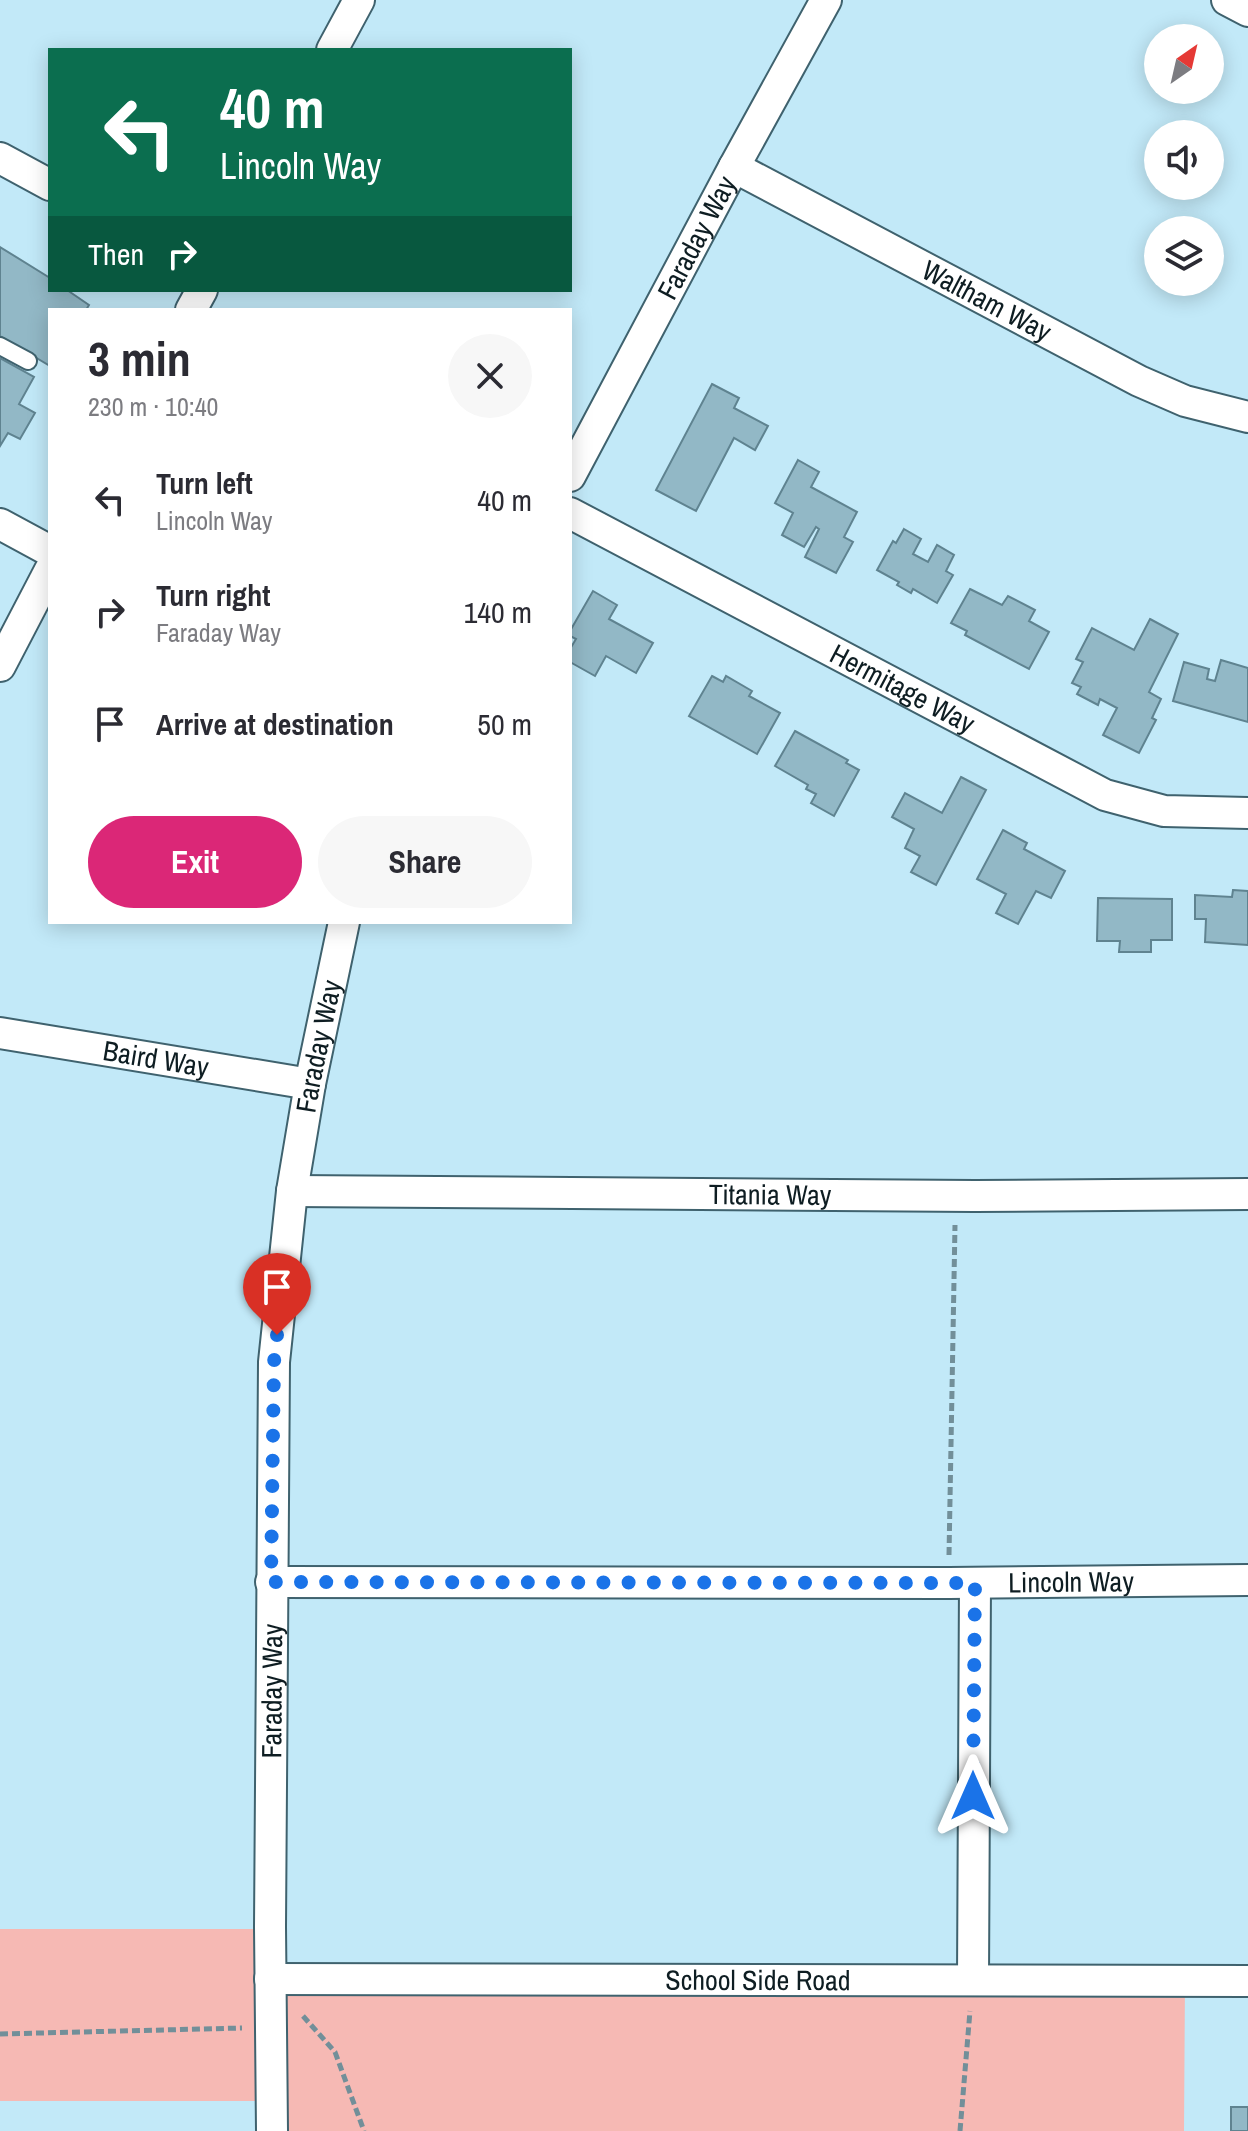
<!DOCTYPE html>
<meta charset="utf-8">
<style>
:root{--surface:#fff;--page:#f7f7f7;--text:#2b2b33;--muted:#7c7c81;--accent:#db2777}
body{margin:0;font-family:"Archivo Narrow",sans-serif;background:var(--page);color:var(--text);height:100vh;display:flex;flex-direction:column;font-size:30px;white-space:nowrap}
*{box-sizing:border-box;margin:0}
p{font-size:26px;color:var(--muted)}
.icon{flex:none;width:44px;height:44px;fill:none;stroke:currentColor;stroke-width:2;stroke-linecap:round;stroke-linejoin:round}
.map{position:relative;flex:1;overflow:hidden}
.details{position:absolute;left:48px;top:308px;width:524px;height:616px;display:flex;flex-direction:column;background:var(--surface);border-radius:0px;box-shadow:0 4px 20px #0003}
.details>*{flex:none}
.top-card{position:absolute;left:48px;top:48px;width:524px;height:244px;border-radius:0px;box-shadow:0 4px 20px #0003;background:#0b6e4f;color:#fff;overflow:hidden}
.needle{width:52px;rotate:34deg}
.fabs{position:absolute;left:1144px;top:24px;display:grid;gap:16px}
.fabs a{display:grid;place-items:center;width:80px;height:80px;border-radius:50%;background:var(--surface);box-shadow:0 4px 20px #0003;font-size:40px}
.pin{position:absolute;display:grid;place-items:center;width:68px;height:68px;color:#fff;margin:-82px -34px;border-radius:50% 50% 50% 0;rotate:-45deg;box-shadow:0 0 8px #0007}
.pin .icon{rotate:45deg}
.me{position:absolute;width:88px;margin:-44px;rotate:0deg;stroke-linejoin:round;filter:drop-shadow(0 0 6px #0008)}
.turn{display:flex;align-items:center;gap:28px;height:168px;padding:0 40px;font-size:36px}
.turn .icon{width:104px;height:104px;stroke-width:2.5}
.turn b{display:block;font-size:56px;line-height:68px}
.then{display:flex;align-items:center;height:76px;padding:0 40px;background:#0003;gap:16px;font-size:30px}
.round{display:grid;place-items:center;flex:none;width:84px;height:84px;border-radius:42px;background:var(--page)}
.headline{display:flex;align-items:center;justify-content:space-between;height:136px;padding:0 40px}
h1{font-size:48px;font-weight:700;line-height:60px}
.cta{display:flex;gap:16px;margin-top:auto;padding:16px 40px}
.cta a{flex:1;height:92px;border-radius:48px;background:var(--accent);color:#fff;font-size:32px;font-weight:700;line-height:92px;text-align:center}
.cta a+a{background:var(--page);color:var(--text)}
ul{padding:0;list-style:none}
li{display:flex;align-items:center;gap:24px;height:112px;padding:0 40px}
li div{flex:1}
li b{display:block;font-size:30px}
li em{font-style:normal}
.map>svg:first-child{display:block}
.green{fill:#f6b9b4}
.building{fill:#92b8c6;stroke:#5f8390;stroke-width:2}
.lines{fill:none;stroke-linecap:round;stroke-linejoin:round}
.service-casing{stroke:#3f626e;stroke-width:20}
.minor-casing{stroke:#3f626e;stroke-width:34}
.path{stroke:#728f99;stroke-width:5;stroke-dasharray:8 4;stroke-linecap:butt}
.service{stroke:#fff;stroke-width:16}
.minor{stroke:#fff;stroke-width:30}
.route{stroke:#1a73e8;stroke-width:14;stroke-dasharray:0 25.2}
.labels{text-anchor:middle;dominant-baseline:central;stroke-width:6;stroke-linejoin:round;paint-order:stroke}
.street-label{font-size:28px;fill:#0e1d22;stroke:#ddf4fc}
</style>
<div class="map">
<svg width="1248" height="2131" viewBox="0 0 1248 2131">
<rect width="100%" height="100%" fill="#c2e9f8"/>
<!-- green -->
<polygon class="green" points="0,1929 268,1929 269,1979 1185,1980 1184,2131 272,2131 269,2101 0,2101"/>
<!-- building -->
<g class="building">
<polygon points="0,247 50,278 50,290 67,290 89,305 86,310 50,310 50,366 0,336"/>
<polygon points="0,358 34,377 19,404 35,413 20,439 8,433 0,446"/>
<polygon points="712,384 739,398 734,408 768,426 755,450 734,438 696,511 656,490"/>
<polygon points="798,460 819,472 811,487 857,512 844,537 853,542 836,573 805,557 819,529 816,527 804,547 782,535 793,513 775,503"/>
<polygon points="904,529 921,539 913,554 928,562 937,545 954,555 946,571 953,575 937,603 913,589 911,593 897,585 899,582 877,570 893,541 896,543"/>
<polygon points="970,589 1002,605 1008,596 1035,610 1029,621 1049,632 1029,669 965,635 967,631 951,623"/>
<polygon points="593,591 617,605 609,619 653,643 636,673 606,656 595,676 570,662 570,649 576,639 570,636 570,631"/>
<polygon points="1150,619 1178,634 1149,692 1161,699 1152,718 1156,720 1139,753 1103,735 1117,708 1100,699 1098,705 1077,694 1081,687 1072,683 1083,662 1076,659 1092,628 1134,650"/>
<polygon points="1221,660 1248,668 1248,722 1173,701 1184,662 1209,669 1207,679 1215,681"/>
<polygon points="712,676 723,682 726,676 752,691 749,696 780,713 757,754 689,716"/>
<polygon points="795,731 848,760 846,763 859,770 834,816 811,803 816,794 806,789 808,785 775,766"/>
<polygon points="961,777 986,790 936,885 911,872 920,856 905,848 914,829 892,817 905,793 942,813"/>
<polygon points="1003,830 1027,843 1024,849 1065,871 1051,898 1036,891 1018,924 996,913 1006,894 977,879"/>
<polygon points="1233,890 1248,891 1248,945 1205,942 1206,919 1195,919 1195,895 1232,897"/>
<polygon points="1098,898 1172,899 1172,940 1151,940 1151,952 1119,952 1120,941 1097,941"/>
<rect x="1231" y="2107" width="17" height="24"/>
</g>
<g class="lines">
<defs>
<polyline id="service" points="0,346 28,361"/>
<g id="minor">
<polyline points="1227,0 1248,11"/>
<polyline points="332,50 359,0"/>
<polyline points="0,158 50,185"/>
<path id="s1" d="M734,167L1139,381L1185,401L1248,417"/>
<polyline points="191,310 202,290"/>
<path id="s2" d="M570,476L734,167L826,0"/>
<path id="s3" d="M570,513L1105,795L1164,811L1248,813"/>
<polyline points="0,524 50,551"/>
<polyline points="0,666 50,570"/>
<path id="s4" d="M0,1033L310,1084"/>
<path id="s5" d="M292,1191L975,1196L1248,1194"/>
<path id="s6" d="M271,1582L949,1583L1248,1580"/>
<path id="s7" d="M270,1979L1248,1981"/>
<polyline points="973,1979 975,1583"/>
<path id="s8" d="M272,2131L270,1927L274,1362L292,1191L310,1084L344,922"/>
</g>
</defs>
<!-- service casing -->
<use href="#service" class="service-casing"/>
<!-- minor casing -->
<use href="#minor" class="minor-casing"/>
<!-- path -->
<g class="path">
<polyline points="949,1555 955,1225"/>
<polyline points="303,2016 335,2052 364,2131"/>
<polyline points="0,2034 242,2028"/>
<polyline points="960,2131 970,2011"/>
</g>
<!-- service -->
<use href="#service" class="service"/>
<!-- minor -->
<use href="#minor" class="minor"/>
</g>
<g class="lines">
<!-- route -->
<polyline class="route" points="277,1335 274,1362 271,1582 975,1583 973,1796"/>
</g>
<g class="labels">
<!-- street labels -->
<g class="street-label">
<text stroke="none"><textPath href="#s2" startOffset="270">Faraday Way</textPath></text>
<text stroke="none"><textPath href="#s1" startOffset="286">Waltham Way</textPath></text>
<text stroke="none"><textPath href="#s3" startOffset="376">Hermitage Way</textPath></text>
<text stroke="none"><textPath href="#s8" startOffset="1088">Faraday Way</textPath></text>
<text stroke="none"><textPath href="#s4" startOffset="158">Baird Way</textPath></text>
<text stroke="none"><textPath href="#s5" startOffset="478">Titania Way</textPath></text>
<text stroke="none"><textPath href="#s6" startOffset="800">Lincoln Way</textPath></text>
<text stroke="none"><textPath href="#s8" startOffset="440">Faraday Way</textPath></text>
<text stroke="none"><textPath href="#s7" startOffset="488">School Side Road</textPath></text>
</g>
</g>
</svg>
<div class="fabs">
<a><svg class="needle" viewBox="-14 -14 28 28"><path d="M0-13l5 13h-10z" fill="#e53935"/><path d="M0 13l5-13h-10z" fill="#7c7c81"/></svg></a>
<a><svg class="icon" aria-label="sound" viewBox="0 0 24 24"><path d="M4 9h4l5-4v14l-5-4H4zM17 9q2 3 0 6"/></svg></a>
<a><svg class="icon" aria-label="layers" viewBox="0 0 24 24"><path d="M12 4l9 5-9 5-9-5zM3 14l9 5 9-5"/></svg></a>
</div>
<div class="pin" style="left:277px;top:1335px;background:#d93025"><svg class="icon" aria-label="arrive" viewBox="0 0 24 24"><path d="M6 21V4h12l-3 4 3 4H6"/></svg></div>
<svg class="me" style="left:973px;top:1796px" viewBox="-20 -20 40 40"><path d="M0-17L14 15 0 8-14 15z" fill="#1a73e8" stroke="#fff" stroke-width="4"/></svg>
<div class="top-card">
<div class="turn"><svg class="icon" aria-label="left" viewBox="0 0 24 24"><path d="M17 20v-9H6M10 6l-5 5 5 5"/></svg><div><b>40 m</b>Lincoln Way</div></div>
<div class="then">Then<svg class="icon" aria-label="right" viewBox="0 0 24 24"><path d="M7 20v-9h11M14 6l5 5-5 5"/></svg></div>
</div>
<section class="details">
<div class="headline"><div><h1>3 min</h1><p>230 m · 10:40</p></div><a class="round"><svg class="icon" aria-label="close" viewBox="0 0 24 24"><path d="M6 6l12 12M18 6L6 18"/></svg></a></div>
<ul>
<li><svg class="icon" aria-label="left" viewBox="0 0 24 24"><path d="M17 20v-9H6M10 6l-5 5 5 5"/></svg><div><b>Turn left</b><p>Lincoln Way</p></div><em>40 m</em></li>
<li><svg class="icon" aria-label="right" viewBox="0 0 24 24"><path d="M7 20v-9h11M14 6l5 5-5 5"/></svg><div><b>Turn right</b><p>Faraday Way</p></div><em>140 m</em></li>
<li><svg class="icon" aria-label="arrive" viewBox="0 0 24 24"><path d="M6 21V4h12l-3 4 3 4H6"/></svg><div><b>Arrive at destination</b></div><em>50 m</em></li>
</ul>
<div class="cta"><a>Exit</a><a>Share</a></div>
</section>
</div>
